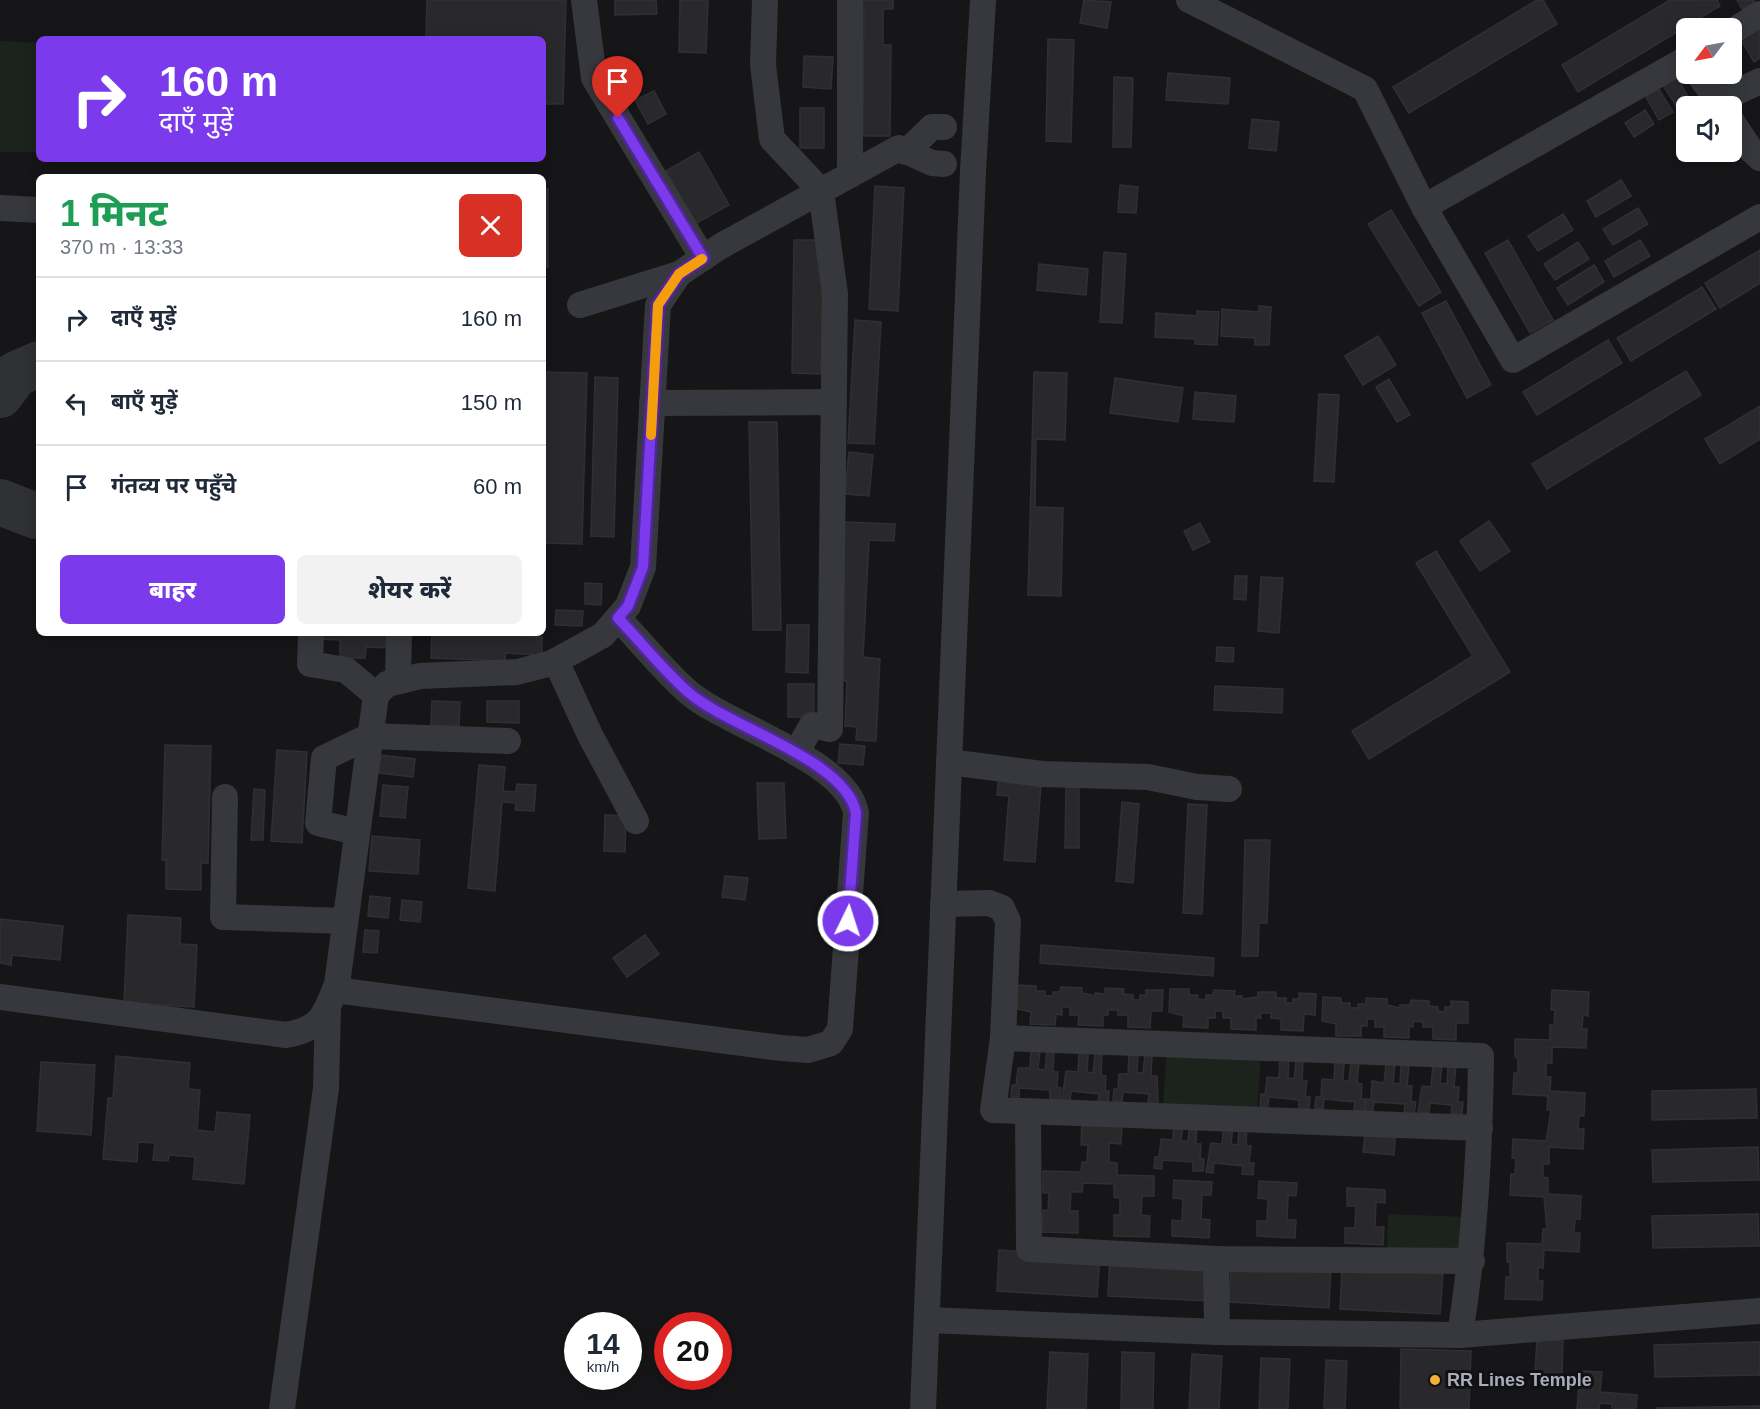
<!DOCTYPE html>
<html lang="hi">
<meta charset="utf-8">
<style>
:root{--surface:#fff;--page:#f2f2f3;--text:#1f2937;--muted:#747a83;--line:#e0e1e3;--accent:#7c3aed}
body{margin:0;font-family:Arial,"Noto Sans Devanagari",sans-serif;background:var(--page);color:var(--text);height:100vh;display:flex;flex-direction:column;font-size:22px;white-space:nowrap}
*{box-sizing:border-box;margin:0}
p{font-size:20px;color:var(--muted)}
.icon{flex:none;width:33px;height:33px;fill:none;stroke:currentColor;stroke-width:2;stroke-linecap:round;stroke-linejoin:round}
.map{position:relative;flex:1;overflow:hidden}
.sheet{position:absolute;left:36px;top:174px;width:510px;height:462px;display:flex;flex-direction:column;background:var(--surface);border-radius:9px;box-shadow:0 3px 15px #0003}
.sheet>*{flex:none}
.banner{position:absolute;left:36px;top:36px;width:510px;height:126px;border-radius:9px;box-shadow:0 3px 15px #0003;background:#7c3aed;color:#fff;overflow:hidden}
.needle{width:39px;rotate:238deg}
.controls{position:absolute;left:1676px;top:18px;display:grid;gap:12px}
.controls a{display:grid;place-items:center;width:66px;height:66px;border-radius:9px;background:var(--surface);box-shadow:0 3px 15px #0003;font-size:30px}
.speed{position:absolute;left:564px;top:1312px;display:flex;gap:12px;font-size:30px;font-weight:700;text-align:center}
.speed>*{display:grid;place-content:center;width:78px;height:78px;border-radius:50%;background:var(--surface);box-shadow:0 3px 15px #0003;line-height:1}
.speed small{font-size:15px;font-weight:400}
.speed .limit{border:9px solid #d22;background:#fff;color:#111}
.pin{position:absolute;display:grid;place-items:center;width:51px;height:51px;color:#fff;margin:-62px -26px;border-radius:50% 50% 50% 0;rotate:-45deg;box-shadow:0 0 6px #0007}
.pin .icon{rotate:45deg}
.me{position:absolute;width:66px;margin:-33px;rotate:4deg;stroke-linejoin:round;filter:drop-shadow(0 0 4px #0008)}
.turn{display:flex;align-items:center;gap:21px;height:126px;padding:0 24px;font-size:27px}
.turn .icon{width:78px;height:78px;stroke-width:2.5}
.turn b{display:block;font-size:42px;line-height:51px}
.round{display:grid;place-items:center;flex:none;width:63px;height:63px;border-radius:9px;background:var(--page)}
.summary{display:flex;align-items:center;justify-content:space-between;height:102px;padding:0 24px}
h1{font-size:36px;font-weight:800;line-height:45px;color:#1e9e55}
.cta{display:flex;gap:12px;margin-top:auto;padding:12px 24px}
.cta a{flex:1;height:69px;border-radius:9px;background:var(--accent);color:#fff;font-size:24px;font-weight:800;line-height:69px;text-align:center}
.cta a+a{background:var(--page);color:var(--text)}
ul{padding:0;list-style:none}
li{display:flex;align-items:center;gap:18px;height:84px;padding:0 24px;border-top:2px solid var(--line)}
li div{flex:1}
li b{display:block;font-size:22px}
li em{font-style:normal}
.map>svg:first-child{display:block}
.green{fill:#1c231d}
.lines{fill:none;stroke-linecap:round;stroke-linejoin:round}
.taxiway{stroke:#303135;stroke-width:46}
.building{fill:#29292c;stroke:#303034;stroke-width:1.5}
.minor{stroke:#37383d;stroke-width:26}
.route-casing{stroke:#51269a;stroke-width:15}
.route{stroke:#7c3aed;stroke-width:10}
.slow{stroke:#f59e0b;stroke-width:10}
.poi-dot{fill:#f2b134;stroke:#111113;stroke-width:2}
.labels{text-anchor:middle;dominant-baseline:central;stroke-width:6;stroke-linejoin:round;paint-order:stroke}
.poi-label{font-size:18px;font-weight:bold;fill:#a8adb8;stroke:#111113;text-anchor:start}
</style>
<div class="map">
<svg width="1760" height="1409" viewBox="0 0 1760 1409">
<rect width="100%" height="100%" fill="#161618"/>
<!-- green -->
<g class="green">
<polygon points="0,41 39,43 37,152 0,152"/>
<polygon points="1167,1047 1261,1054 1257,1113 1163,1106"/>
<polygon points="1388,1214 1464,1217 1463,1254 1387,1251"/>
</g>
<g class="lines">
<!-- taxiway -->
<g class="taxiway">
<polyline points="0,395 16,374 39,364"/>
<polyline points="0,502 36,516"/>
</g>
</g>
<!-- building -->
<g class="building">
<polygon points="427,0 566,0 563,104 543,104 543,39 426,39"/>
<polygon points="615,0 656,0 657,14 615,15"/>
<polygon points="680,0 708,0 706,53 679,52"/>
<polygon points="855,0 893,0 893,9 883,9 883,45 891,45 890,136 863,136 864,9 855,9"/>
<polygon points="1084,0 1111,2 1107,28 1080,23"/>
<polygon points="1537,0 1543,0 1557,24 1409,113 1393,87"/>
<polygon points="1670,0 1717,0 1720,6 1578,92 1562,65"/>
<polygon points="1737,0 1754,0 1755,2 1742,9"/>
<polygon points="1760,27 1760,58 1754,62 1740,38"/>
<polygon points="1048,39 1074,40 1071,142 1046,141"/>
<polygon points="804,56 833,57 831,89 803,87"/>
<polygon points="1168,73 1230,78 1228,104 1166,100"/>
<polygon points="1706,74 1724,74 1727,78 1713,86"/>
<polygon points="1114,77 1133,78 1131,147 1113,147"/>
<polygon points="1677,77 1691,102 1678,109 1663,85"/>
<polygon points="1658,88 1673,112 1659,120 1645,95"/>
<polygon points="654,91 666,114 648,124 635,100"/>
<rect x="800" y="108" width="24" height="40"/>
<polygon points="1645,110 1654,124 1634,137 1625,123"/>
<polygon points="1252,119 1279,122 1276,151 1249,148"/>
<polygon points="699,152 729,205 695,224 666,171"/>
<polygon points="1621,180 1631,196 1596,217 1587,201"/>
<polygon points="1120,185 1138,187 1136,213 1118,212"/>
<polygon points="875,186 904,188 898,311 869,309"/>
<rect x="543" y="189" width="5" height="78"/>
<polygon points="1638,208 1648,224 1613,245 1603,229"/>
<polygon points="1391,210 1441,292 1419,306 1368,224"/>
<polygon points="1563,214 1573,230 1538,251 1528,236"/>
<polygon points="794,240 823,240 821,374 792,373"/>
<polygon points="1508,240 1553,320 1530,333 1485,253"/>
<polygon points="1640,240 1650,256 1614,277 1605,261"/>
<polygon points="1578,242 1589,259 1555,280 1544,264"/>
<polygon points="1760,250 1760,283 1720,308 1705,283"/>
<polygon points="1104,252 1126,254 1122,323 1100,322"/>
<polygon points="1039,264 1088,269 1086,295 1037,290"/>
<polygon points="1594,265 1604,282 1568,305 1557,288"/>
<polygon points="1702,287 1716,309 1631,361 1617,338"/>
<polygon points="1446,301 1491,385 1467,398 1422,313"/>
<polygon points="1259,306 1271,307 1269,345 1255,345 1255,338 1221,336 1222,309 1259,312"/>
<polygon points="1197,311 1219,312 1217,345 1195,344 1195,339 1155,337 1156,313 1197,316"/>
<polygon points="855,320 881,322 874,444 848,443"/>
<polygon points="1378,336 1396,365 1363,385 1345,356"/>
<polygon points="1608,340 1622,363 1537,415 1523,392"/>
<polygon points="1686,371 1701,395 1547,489 1532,464"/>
<polygon points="543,372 587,373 582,544 543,543"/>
<polygon points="1034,372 1067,373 1065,440 1036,439 1035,507 1063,508 1061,596 1028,595"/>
<polygon points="595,377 618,378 614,537 591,536"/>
<polygon points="1115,378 1183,388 1178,422 1110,413"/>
<polygon points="1389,379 1410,415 1397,422 1376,387"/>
<polygon points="1195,392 1236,396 1234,422 1193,419"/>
<polygon points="1319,394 1339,395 1334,482 1314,481"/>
<polygon points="1760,406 1760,439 1720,464 1705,439"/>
<polygon points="749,422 777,422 781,630 753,630"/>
<polygon points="849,452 873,455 869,496 845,494"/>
<polygon points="1489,521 1510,551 1480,571 1460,541"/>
<polygon points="844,522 895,524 894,541 869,540 863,657 880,659 876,741 856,740 857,727 845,726 847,681 836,680"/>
<polygon points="1200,523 1210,542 1193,550 1184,531"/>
<polygon points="1436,551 1510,672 1369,759 1352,731 1473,656 1416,563"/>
<polygon points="1235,576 1247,576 1246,600 1234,599"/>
<polygon points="1261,577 1283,578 1279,633 1258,631"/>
<polygon points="585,583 602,584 601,605 585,604"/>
<polygon points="556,610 583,611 582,626 555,625"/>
<polygon points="787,625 809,625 808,673 786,672"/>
<polygon points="322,633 391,633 391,648 366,647 365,658 340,658 340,640 322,639"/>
<polygon points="432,633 542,637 542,655 505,653 505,661 431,658"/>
<polygon points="1217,647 1234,648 1233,662 1216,661"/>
<rect x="788" y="684" width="26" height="33"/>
<polygon points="1215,686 1283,689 1282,713 1214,710"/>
<polygon points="432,701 460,702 459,726 431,725"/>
<polygon points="487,701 519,701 519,723 487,722"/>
<polygon points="840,744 865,746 863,765 838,763"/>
<polygon points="165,745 211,746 208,863 201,863 201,890 166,889 166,860 162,860"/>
<polygon points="277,750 307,752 302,843 271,841"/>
<polygon points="381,755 415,759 413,777 379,773"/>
<polygon points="479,765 505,767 503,791 516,792 517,784 536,785 534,811 515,810 516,803 502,802 495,891 468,888"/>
<polygon points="999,774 1010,775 1009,783 1041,785 1035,862 1004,860 1009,796 997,795"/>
<polygon points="757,783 784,783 786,838 759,839"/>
<polygon points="383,785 408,787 405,818 380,816"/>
<polygon points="1066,787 1079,787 1079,848 1065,848"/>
<polygon points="254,789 265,790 263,840 251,840"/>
<polygon points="1122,802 1139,804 1133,883 1116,881"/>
<polygon points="1188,804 1207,805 1202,914 1183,913"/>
<polygon points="605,815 626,816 625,852 604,851"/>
<polygon points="372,836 420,840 418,874 369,871"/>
<polygon points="1245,840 1270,840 1267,923 1259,923 1258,956 1242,956"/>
<polygon points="725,876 748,878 745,900 722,897"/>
<polygon points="370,896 390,898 388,918 368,916"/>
<polygon points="402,900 422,902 420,922 400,920"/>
<polygon points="128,915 181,918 180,944 197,945 194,1007 124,1003"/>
<polygon points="0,919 63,926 60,960 12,955 11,965 0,963"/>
<polygon points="365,930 379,931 377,953 363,952"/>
<polygon points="645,935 659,954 627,977 613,958"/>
<polygon points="1041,945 1214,958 1213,976 1040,963"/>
<polygon points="1017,985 1036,986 1036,991 1045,991 1045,996 1053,996 1053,992 1060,992 1061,987 1082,988 1082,993 1095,996 1095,993 1105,994 1105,988 1124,989 1123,994 1133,995 1133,1000 1140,1000 1140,995 1146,995 1146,990 1163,990 1162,1011 1151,1011 1150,1028 1128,1027 1128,1015 1118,1015 1118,1010 1108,1010 1108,1015 1103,1015 1103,1026 1078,1025 1079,1015 1070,1015 1070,1007 1062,1007 1062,1015 1056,1014 1055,1025 1030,1024 1031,1012 1017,1009"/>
<polygon points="1170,989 1189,989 1189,995 1198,995 1197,999 1206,1000 1206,995 1213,995 1214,990 1235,991 1234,996 1242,996 1242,999 1258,997 1258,992 1276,992 1276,998 1286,998 1286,1003 1293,1003 1293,999 1299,999 1299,993 1316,994 1315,1015 1304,1014 1303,1031 1281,1030 1281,1019 1271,1018 1271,1013 1260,1013 1261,1018 1256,1018 1256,1030 1231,1029 1231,1018 1223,1018 1223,1011 1215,1011 1215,1018 1208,1018 1208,1028 1183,1027 1184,1016 1169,1012"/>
<polygon points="1552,990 1589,992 1588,1016 1583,1015 1582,1029 1587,1029 1586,1048 1552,1047 1552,1063 1546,1063 1546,1077 1551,1077 1550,1091 1585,1093 1584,1116 1579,1116 1578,1129 1584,1129 1583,1149 1549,1147 1549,1164 1543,1164 1543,1177 1548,1178 1548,1194 1581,1196 1580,1219 1575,1219 1574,1233 1580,1233 1579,1252 1544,1250 1543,1268 1538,1267 1538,1281 1543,1281 1542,1300 1505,1299 1506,1277 1510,1277 1510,1262 1507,1262 1507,1243 1542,1244 1543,1229 1547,1229 1544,1197 1510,1195 1511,1174 1515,1174 1516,1159 1512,1158 1513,1139 1546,1141 1551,1110 1547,1110 1548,1096 1513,1094 1514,1073 1518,1073 1518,1058 1515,1057 1515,1039 1550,1040 1550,1025 1554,1025 1555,1010 1551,1010"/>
<polygon points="1323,997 1341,998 1341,1003 1350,1003 1350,1008 1358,1008 1358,1004 1366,1004 1366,998 1387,999 1387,1005 1400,1008 1400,1005 1410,1005 1411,1000 1429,1001 1429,1006 1438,1007 1438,1011 1445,1012 1445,1007 1451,1007 1451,1001 1468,1002 1468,1023 1456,1023 1456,1040 1433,1039 1433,1027 1423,1027 1423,1022 1413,1021 1413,1027 1409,1026 1409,1038 1384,1037 1384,1027 1375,1027 1375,1019 1367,1019 1367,1026 1361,1026 1361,1036 1336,1036 1336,1024 1322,1021"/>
<polygon points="1031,1050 1040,1050 1038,1069 1045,1070 1047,1050 1054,1051 1053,1072 1058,1072 1057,1087 1061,1088 1060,1100 1050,1099 1050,1090 1019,1088 1019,1097 1011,1097 1012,1085 1016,1085 1018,1068 1030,1068"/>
<polygon points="1079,1053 1088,1054 1087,1072 1093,1073 1095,1054 1102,1054 1101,1075 1106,1076 1105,1091 1109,1091 1108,1103 1098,1102 1099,1094 1071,1091 1070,1101 1062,1100 1066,1071 1078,1072"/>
<polygon points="1129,1053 1138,1054 1137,1073 1143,1073 1145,1054 1152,1055 1151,1076 1157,1076 1158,1104 1148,1103 1149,1094 1123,1092 1122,1101 1113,1101 1114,1089 1118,1089 1119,1074 1128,1074"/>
<polygon points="116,1056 190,1063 188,1089 200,1090 197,1130 215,1132 217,1112 250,1115 244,1184 193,1179 195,1157 169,1155 168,1161 153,1160 155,1143 138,1142 137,1162 103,1159 108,1098 113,1098"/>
<polygon points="1280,1059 1289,1060 1288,1078 1294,1079 1296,1060 1303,1060 1302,1081 1307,1081 1305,1096 1310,1097 1309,1109 1299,1108 1299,1100 1269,1097 1268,1106 1260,1106 1261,1094 1265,1095 1267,1077 1279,1078"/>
<polygon points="1335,1061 1344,1062 1343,1081 1349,1081 1351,1062 1359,1062 1357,1083 1362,1084 1361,1099 1365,1099 1365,1111 1354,1110 1355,1102 1324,1099 1323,1109 1315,1108 1316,1097 1321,1097 1322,1079 1334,1080"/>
<polygon points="41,1062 95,1065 91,1135 37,1131"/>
<polygon points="1386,1064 1395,1065 1393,1083 1400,1084 1401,1064 1409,1065 1407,1086 1412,1086 1411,1101 1416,1102 1414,1114 1404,1113 1405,1104 1374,1102 1373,1111 1365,1111 1366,1099 1371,1100 1372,1081 1384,1083"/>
<polygon points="1433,1064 1442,1065 1440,1083 1447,1084 1448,1065 1456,1065 1454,1087 1459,1087 1458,1102 1463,1102 1462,1114 1451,1113 1452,1105 1430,1103 1429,1113 1418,1112 1422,1086 1431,1087"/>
<polygon points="1756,1089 1757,1118 1652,1120 1652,1091"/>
<polygon points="1174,1121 1183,1122 1181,1141 1188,1141 1190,1122 1197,1122 1196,1144 1201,1144 1200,1159 1204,1159 1203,1171 1193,1171 1193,1162 1162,1160 1162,1169 1154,1168 1155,1157 1159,1157 1161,1139 1173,1140"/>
<polygon points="1082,1122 1122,1124 1121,1144 1109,1143 1109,1162 1117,1163 1117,1175 1154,1176 1154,1196 1142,1196 1141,1215 1150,1216 1149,1237 1114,1236 1114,1215 1120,1215 1120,1198 1114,1197 1114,1184 1083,1183 1082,1192 1071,1192 1070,1211 1078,1211 1078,1233 1042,1232 1043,1210 1048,1211 1049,1193 1043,1193 1043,1171 1081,1172 1082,1162 1087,1162 1088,1145 1081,1145"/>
<polygon points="1224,1125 1233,1126 1231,1144 1238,1145 1239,1126 1247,1126 1246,1146 1251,1146 1249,1163 1254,1163 1253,1175 1242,1174 1243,1166 1214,1163 1213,1173 1206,1172 1211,1143 1222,1144"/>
<polygon points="1366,1127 1396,1129 1394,1155 1363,1152"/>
<polygon points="1758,1147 1759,1180 1653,1182 1652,1150"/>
<polygon points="1174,1180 1212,1182 1211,1195 1202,1195 1201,1219 1210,1220 1209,1238 1172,1236 1172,1220 1182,1221 1183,1199 1173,1198"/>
<polygon points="1259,1181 1297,1183 1296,1196 1288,1195 1287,1220 1296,1220 1295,1238 1257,1236 1257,1221 1267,1221 1268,1199 1258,1198"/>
<polygon points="1347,1188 1385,1190 1385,1203 1376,1202 1375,1227 1384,1227 1383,1245 1345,1243 1345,1228 1355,1228 1356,1206 1347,1206"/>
<polygon points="1758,1214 1759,1246 1653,1248 1652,1216"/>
<polygon points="999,1250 1100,1256 1097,1297 997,1291"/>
<polygon points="1110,1255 1211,1260 1209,1301 1108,1296"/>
<polygon points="1231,1261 1331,1267 1329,1308 1229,1302"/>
<polygon points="1342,1268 1443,1273 1440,1314 1340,1309"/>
<polygon points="1537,1339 1563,1340 1562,1373 1535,1372"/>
<polygon points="1760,1342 1760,1375 1655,1377 1654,1345"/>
<polygon points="1401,1349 1471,1351 1469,1409 1400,1409"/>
<polygon points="1050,1352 1088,1354 1086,1409 1047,1409"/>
<polygon points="1122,1352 1154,1353 1153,1409 1121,1409"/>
<polygon points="1192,1354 1222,1356 1219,1409 1189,1409"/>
<polygon points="1261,1358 1290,1359 1288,1409 1259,1409"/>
<polygon points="1326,1360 1347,1361 1345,1409 1324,1409"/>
<polygon points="1580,1371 1602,1372 1600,1392 1637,1395 1636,1409 1612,1409 1612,1404 1600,1403 1599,1409 1577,1409"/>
<polygon points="1760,1406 1760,1409 1658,1409 1657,1408"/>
</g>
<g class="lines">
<!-- minor -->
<g class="minor">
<polyline points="584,0 594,78 703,258"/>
<polyline points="765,0 763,65 772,139 821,191 835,294 830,729 812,725 796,753"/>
<polyline points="1189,0 1365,89 1424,207 1513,360 1760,217"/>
<polyline points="1731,32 1760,14"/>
<polyline points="1698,74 1722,106"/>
<polyline points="1718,101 1760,81"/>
<polyline points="1731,120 1750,149 1760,158"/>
<polyline points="906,152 932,127 944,127"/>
<polyline points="850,175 850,0"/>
<polyline points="1424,207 1686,59"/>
<polyline points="0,208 39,210"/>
<polyline points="580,305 679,274"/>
<polyline points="652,403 834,402"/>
<polyline points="311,633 310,664 346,670 376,695"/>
<polyline points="556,661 590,735 636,821"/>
<polyline points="398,681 399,633"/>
<polyline points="949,762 1042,774 1148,777 1197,787 1229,789"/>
<polyline points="225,797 223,917 345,921"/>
<polyline points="357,832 318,823 324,758 370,736 508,741"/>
<polyline points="943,904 989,903 1002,908 1008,921 1003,1038 993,1110 1480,1128"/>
<path d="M335,990L781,1048L808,1050L831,1043L840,1029L856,813C847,760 729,727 688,692C663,670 641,642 618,618"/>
<path d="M0,997L286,1035C321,1029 325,1015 337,984L376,695L387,684L420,676L517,672L552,663L603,635L628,606L643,567L658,305L679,274L721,246L899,148L932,163L944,164"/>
<path d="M1003,1038L1481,1056C1480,1150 1475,1242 1460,1335"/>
<polyline points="1028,1112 1029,1249 1216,1259 1472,1261"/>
<polyline points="1216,1259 1217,1332"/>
<polyline points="928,1320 1217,1332 1460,1335 1760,1311"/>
<polyline points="282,1409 326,1088 328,1008"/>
<polyline points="923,1409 973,171 983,0"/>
</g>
</g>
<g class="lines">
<defs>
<path id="route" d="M618,118L703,258L679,274L658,305L643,567L628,606L618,618C641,642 663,670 688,692C729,728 846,759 856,813L848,921"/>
</defs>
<!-- route casing -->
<use href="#route" class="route-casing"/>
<!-- route -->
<use href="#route" class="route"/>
<!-- slow -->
<polyline class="slow" points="651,435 658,305 679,274 702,259"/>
</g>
<!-- markers -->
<circle class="poi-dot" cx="1435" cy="1380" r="6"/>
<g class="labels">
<!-- poi labels -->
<g class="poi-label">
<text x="1447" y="1380">RR Lines Temple</text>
</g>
</g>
</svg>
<div class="controls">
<a><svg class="needle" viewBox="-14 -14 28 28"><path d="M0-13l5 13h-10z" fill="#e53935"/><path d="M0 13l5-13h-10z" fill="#747a83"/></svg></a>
<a><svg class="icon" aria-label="sound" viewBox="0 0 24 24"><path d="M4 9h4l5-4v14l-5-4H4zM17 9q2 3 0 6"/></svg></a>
</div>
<div class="speed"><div>14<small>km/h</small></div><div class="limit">20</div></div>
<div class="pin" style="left:618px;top:118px;background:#d93025"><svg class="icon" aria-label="arrive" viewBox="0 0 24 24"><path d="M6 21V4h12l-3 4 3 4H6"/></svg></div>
<svg class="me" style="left:848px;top:921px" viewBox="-20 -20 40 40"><circle r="17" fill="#7c3aed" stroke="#fff" stroke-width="3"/><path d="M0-11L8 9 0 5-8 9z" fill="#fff"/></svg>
<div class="banner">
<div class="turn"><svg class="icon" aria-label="right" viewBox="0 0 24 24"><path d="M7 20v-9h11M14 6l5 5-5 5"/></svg><div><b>160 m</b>दाएँ मुड़ें</div></div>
</div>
<section class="sheet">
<div class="summary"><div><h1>1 मिनट</h1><p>370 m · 13:33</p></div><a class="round" style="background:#d93025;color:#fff"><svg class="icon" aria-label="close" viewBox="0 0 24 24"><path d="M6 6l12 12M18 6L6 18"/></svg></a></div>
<ul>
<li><svg class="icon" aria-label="right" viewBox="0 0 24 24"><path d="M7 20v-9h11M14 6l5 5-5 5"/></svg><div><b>दाएँ मुड़ें</b></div><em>160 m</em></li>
<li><svg class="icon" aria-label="left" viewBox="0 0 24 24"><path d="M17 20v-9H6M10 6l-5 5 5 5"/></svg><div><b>बाएँ मुड़ें</b></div><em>150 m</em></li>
<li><svg class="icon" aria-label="arrive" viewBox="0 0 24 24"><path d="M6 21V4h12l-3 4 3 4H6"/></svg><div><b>गंतव्य पर पहुँचे</b></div><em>60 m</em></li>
</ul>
<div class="cta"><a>बाहर</a><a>शेयर करें</a></div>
</section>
</div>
